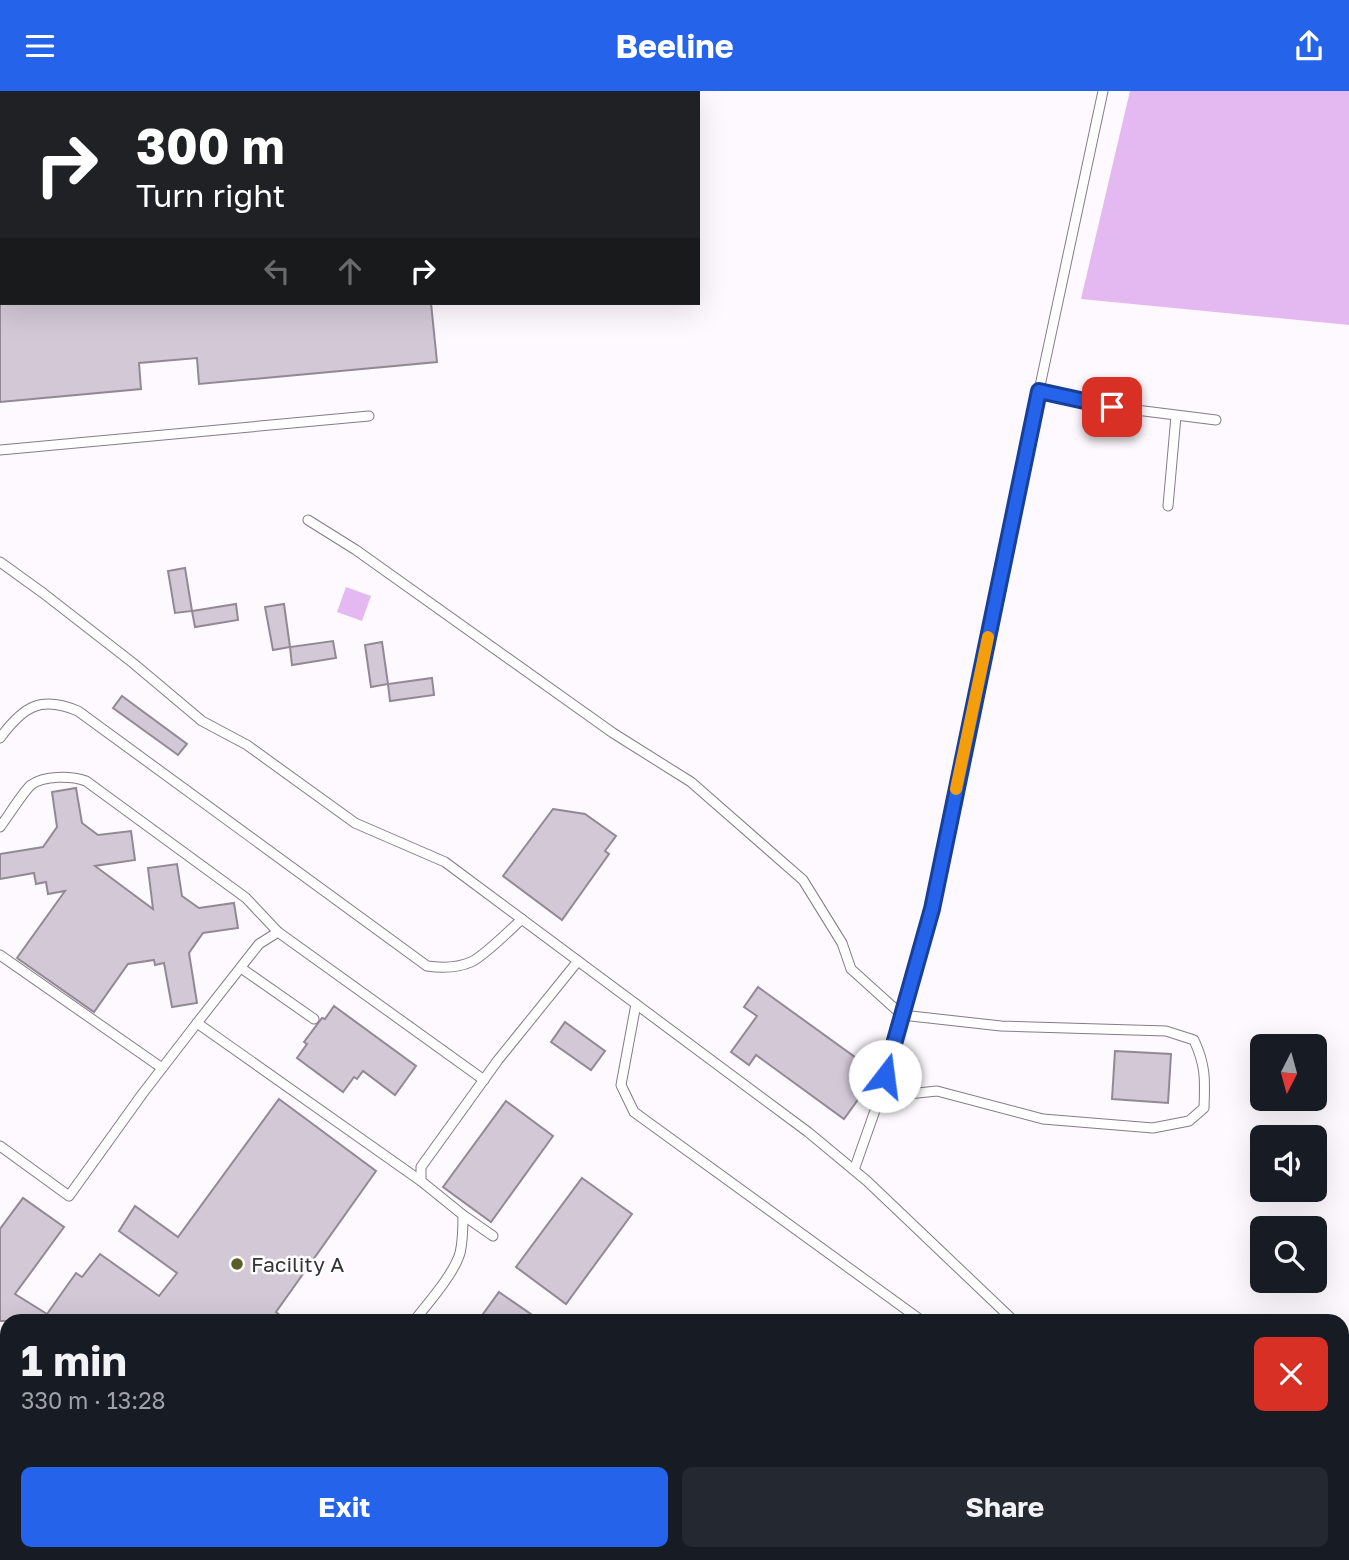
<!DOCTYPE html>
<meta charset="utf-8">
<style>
:root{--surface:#171b24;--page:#242831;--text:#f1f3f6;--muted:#9ea1a6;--accent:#2563eb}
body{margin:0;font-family:"Golos Text",sans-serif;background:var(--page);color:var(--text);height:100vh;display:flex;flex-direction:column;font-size:26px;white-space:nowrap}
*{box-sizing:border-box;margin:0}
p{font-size:23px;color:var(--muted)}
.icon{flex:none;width:38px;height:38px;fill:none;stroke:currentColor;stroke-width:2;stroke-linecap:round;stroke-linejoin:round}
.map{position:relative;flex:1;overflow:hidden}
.sheet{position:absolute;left:0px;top:1223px;width:1349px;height:247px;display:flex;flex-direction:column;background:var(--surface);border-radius:21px 21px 0 0;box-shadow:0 7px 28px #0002}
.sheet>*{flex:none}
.hud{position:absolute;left:0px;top:0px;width:700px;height:214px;box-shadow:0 7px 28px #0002;background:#202124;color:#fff;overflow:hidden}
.needle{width:46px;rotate:186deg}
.controls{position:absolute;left:1250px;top:943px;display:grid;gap:14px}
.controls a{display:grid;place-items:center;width:77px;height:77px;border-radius:10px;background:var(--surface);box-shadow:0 7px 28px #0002;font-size:35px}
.pin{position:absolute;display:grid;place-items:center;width:60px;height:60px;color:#fff;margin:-30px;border-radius:14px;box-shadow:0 4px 10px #0006}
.me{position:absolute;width:77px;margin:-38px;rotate:15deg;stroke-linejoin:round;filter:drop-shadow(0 0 5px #0008)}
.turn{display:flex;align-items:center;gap:24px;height:147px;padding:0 21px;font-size:32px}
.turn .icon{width:91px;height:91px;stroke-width:2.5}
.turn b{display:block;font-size:49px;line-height:60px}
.lanes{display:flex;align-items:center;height:66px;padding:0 21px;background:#0003;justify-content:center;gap:35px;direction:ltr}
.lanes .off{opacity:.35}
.round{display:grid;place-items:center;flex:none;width:74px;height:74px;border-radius:10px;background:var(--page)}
.summary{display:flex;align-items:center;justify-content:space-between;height:119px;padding:0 21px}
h1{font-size:42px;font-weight:700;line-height:52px}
.primary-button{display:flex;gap:14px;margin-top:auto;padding:14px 21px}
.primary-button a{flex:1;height:80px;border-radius:10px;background:var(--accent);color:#fff;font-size:28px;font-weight:700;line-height:80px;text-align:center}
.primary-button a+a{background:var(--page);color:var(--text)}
header{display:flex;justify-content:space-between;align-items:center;height:91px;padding:0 21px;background:var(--accent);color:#fff;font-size:32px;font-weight:700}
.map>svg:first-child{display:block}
.built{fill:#f7e7fc}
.green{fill:#e4b9f1}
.building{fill:#d2c8d6;stroke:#938996;stroke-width:2}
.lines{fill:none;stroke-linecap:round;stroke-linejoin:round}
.service-casing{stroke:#857b88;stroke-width:11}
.service{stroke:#fff;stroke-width:9}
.route-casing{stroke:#184099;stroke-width:18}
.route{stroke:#2563eb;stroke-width:12}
.slow{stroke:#f59e0b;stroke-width:12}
.poi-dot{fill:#5d5c29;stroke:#fff;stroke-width:2.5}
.labels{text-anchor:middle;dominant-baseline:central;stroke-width:5;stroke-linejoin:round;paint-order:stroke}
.poi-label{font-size:21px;fill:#373338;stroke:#fff;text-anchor:start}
</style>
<header><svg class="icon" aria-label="menu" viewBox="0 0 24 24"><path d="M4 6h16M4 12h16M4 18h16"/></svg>Beeline<svg class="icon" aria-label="share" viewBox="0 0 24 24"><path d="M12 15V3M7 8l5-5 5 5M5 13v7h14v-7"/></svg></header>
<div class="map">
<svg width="1349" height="1469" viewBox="0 0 1349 1469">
<rect width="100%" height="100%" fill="#fdf9fe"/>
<!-- built -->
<polygon class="built" points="0,0 528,0 528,2 2,2 2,109 0,109"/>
<!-- green -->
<g class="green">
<polygon points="1130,0 1349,0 1349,234 1081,208"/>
<polygon points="346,496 371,505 362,530 337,521"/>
</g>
<!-- building -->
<g class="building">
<polygon points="0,212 431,212 437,271 199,293 197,267 139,272 141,298 0,311"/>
<polygon points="185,477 192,520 175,522 168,480"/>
<polygon points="236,513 238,529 195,536 192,520"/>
<polygon points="284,513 290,556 273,559 265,516"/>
<polygon points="333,550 336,567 292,574 290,556"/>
<polygon points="382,551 388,593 371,596 365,554"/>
<polygon points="432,587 434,604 390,610 388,593"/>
<polygon points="122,605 187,653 178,664 113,617"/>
<polygon points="76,697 82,732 98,744 131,740 135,769 95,775 153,818 148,777 177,773 182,805 199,817 234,812 238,837 203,842 189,862 197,912 172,916 164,872 155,874 154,869 128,873 94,921 17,867 65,800 48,803 46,791 36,793 34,782 0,788 0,763 43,756 57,736 52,701"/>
<polygon points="553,718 585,723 616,745 605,760 609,763 562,829 503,785"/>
<polygon points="758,896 877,982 844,1028 756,964 749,974 731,961 757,925 744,916"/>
<polygon points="334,915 416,975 395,1004 363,980 357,988 354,986 343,1001 297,967 307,953 304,951 322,927 325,928"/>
<polygon points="565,931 605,960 591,979 551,951"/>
<polygon points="1115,960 1171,963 1168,1012 1112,1008"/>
<polygon points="279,1008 376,1080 276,1221 287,1230 0,1230 0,1138 23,1107 64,1136 15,1203 47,1223 76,1182 82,1186 100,1163 159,1205 177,1182 119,1140 135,1115 178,1146"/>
<polygon points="506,1010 553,1045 491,1131 443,1096"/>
<polygon points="582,1087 632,1123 566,1213 516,1176"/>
<polygon points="499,1201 541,1230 478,1230"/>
</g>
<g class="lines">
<defs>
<g id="service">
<polyline points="546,0 547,2"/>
<polyline points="42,2 60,0"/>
<polyline points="0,6 2,6"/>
<polyline points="0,134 2,134"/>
<polyline points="1039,300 1112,316 1216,329"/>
<polyline points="0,359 369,325"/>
<polyline points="1168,415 1176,325"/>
<path d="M308,429L356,459L613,642L691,691L803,789L842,852L851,878L902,924L1001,935L1166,940L1194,949C1206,975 1205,989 1204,1017L1189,1030L1153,1037L1043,1028L937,1000L879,1006"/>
<polyline points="0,471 43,502 133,572 202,630 247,654 355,732 445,771 808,1041 867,1090 1014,1230"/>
<path d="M0,647C23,616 40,604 78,620L427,875C441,877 457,877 471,871C483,866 510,839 522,828"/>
<path d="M0,736C7,727 23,701 31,694C44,684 72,685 86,690L246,807L278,841"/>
<polyline points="0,864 162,977"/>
<polyline points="241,877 314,928"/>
<polyline points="636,913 621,994 634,1021 922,1230"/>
<polyline points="0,1055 69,1105 143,1002 197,932"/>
<polyline points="854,1079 878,1011 932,818 1031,337 1103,0"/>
<polyline points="421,1090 197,932 259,853 278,841 484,989"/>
<polyline points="463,1124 493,1145"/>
<path d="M414,1230C428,1212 454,1183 460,1162C463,1150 463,1137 463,1124L421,1090V1076L498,969L578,870"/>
<polyline points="0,1443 7,1448"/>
<polyline points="27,1463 35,1469"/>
<polyline points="588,1463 597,1469"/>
<polyline points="1154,1463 1162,1469"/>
<polyline points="1272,1463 1279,1469"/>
<polyline points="1015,1469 1019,1463"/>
</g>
</defs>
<!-- service casing -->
<use href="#service" class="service-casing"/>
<!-- service -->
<use href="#service" class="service"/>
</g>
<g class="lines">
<defs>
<polyline id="route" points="885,985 932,818 1039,300 1112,316"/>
</defs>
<!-- route casing -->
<use href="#route" class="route-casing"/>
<!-- route -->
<use href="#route" class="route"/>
<!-- slow -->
<polyline class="slow" points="956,698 988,546"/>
</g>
<!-- markers -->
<circle class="poi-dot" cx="237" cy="1173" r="7"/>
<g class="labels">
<!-- poi labels -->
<g class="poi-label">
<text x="251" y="1173">Facility A</text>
</g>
</g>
</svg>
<div class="controls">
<a><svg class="needle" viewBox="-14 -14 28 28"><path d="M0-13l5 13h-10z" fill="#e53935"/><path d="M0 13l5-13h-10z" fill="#9ea1a6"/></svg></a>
<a><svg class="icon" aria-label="sound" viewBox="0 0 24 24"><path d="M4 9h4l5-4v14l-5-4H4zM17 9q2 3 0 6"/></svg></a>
<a><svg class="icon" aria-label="search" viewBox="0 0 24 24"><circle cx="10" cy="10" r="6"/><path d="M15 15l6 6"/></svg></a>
</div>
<div class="pin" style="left:1112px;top:316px;background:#d93025"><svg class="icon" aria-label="arrive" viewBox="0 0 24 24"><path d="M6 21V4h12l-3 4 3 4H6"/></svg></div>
<svg class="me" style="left:885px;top:985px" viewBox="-20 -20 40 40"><circle r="19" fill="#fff"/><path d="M0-13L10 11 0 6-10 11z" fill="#2563eb"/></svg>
<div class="hud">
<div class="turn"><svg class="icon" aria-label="right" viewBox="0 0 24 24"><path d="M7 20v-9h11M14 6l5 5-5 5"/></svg><div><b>300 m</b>Turn right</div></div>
<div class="lanes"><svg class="icon off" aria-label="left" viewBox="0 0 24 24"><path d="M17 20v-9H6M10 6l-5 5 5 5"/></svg><svg class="icon off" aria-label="ahead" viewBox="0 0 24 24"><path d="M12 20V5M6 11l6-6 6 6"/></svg><svg class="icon" aria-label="right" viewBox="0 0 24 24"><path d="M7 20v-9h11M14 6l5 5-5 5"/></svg></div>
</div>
<section class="sheet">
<div class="summary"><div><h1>1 min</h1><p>330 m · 13:28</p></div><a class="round" style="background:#d93025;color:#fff"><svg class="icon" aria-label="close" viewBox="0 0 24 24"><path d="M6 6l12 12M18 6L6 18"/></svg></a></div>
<div class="primary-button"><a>Exit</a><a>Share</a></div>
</section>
</div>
